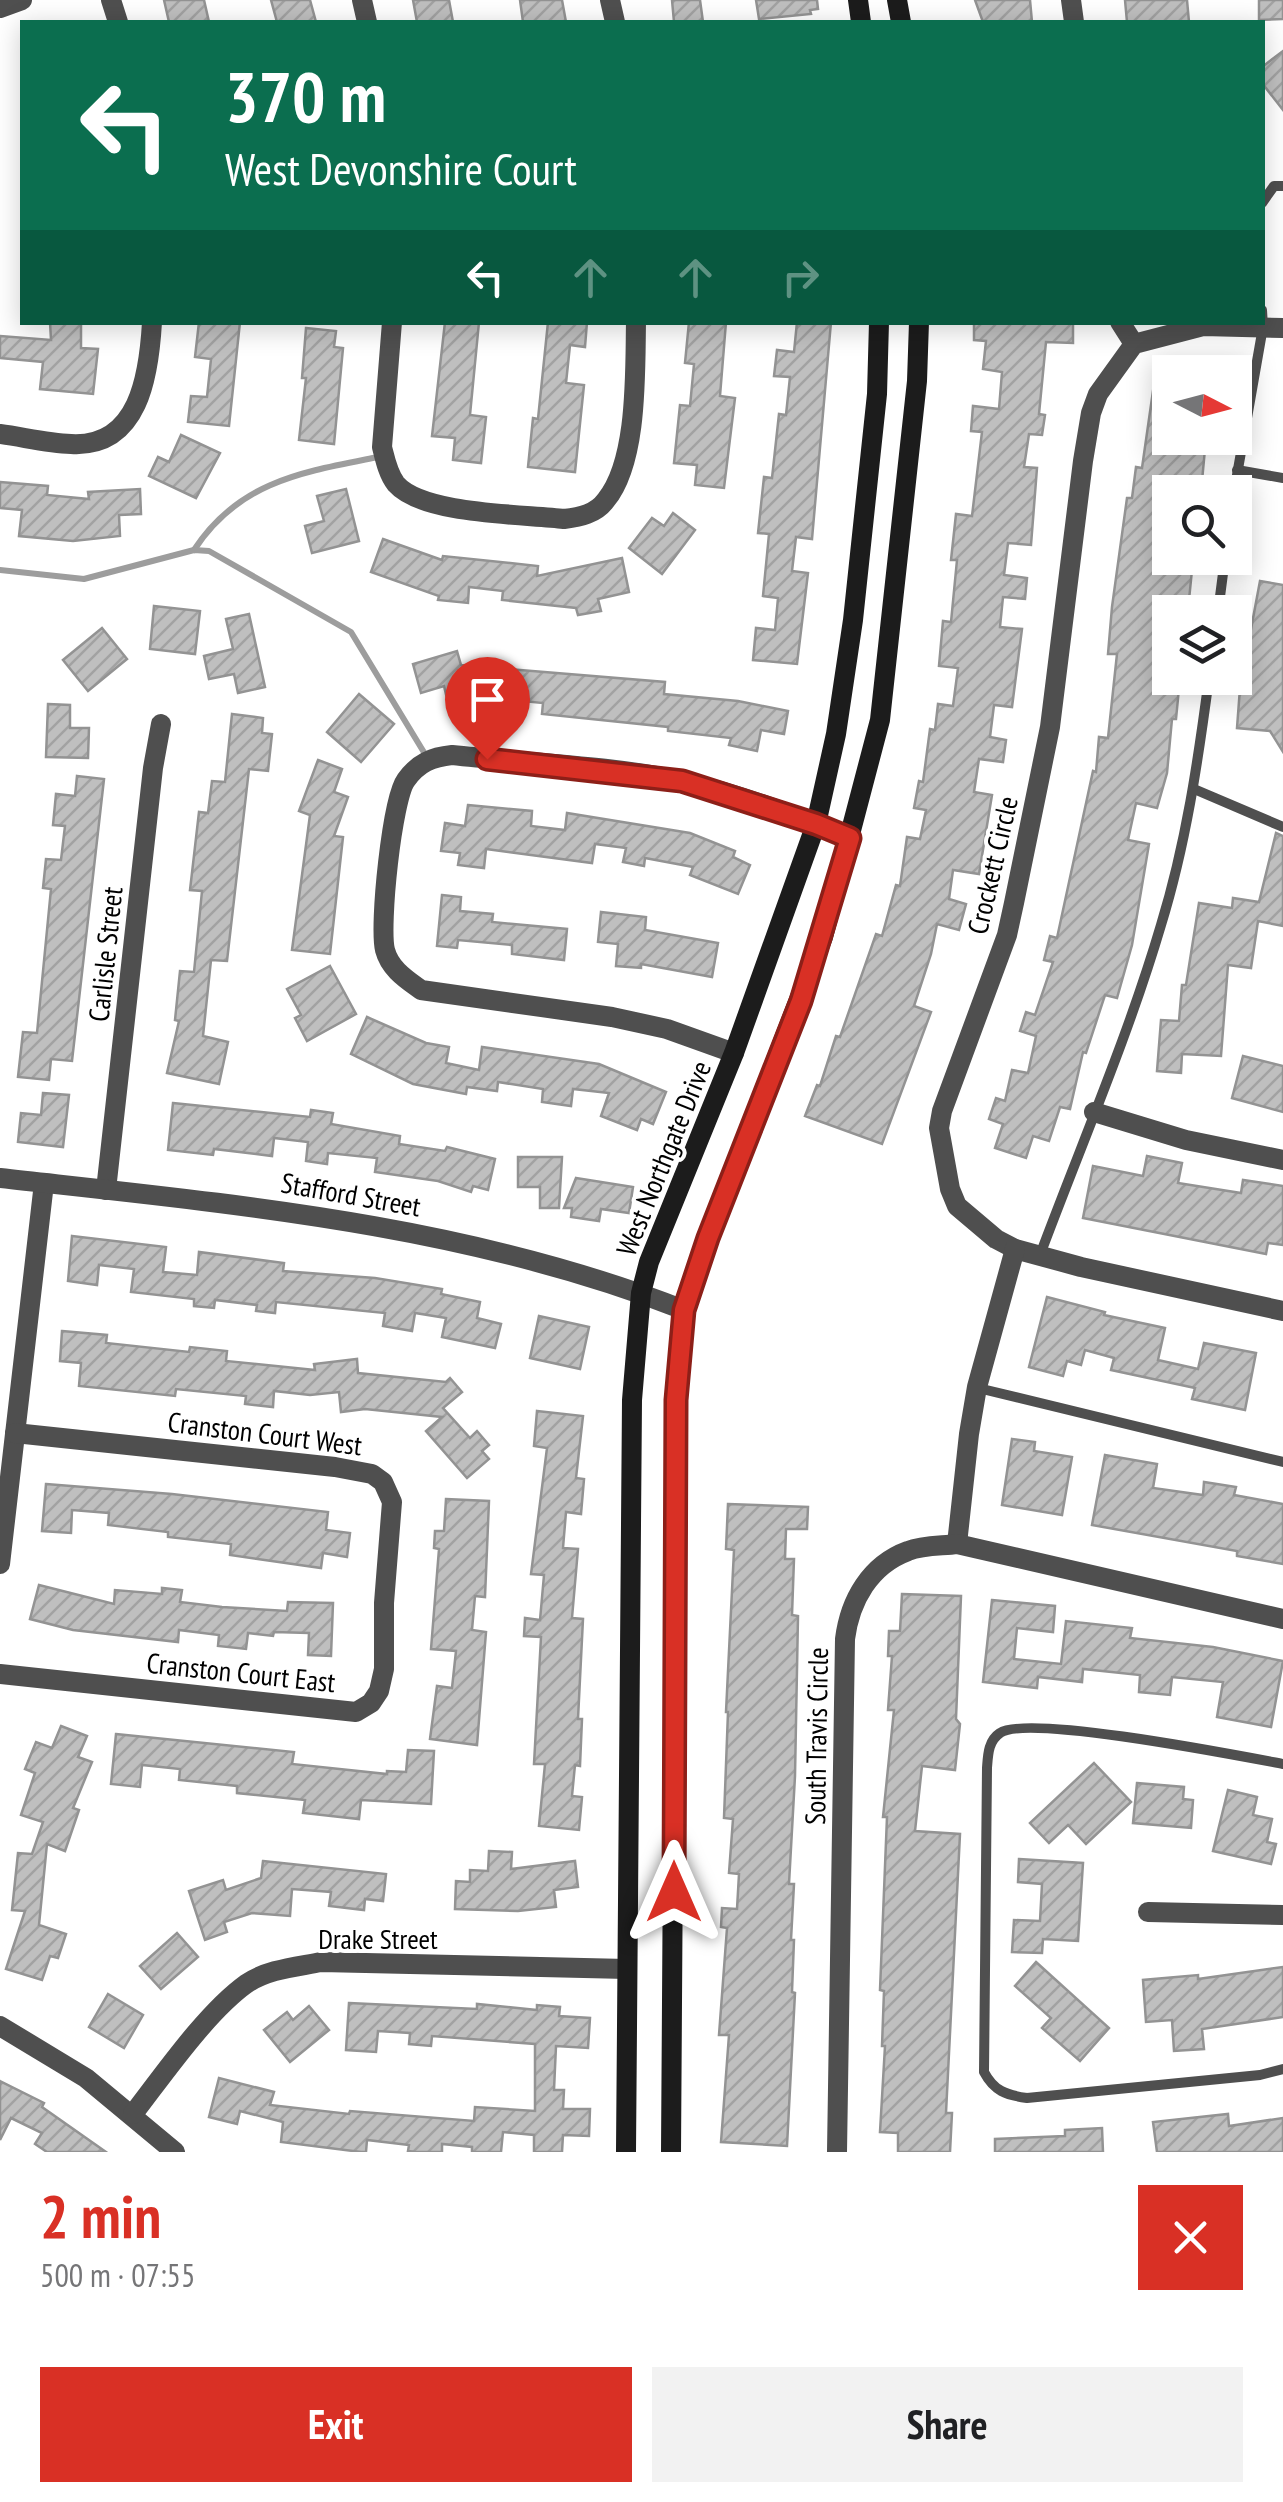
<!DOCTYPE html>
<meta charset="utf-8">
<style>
:root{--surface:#fff;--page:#f2f2f2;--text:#202124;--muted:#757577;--accent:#d93025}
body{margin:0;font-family:"PT Sans Narrow",sans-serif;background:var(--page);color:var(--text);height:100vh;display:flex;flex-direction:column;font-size:38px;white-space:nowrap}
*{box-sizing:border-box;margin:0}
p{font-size:32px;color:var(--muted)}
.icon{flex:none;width:55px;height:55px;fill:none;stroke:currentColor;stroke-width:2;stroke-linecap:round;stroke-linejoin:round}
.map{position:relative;height:2152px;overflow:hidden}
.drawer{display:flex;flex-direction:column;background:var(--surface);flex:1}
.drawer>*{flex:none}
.top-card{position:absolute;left:20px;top:20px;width:1245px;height:305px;border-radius:0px;box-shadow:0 5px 25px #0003;background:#0b6e4f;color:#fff;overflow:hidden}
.needle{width:65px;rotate:96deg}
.buttons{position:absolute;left:1152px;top:355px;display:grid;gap:20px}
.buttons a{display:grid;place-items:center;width:100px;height:100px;border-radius:0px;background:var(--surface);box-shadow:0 5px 25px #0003;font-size:50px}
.pin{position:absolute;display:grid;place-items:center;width:85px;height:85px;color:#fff;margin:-102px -42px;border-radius:50% 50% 50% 0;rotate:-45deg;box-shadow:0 0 10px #0007}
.pin .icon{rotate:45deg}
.me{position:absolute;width:110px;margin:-55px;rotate:0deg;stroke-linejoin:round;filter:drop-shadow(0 0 8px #0008)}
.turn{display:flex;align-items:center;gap:35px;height:210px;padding:0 40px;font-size:45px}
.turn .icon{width:130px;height:130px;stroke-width:2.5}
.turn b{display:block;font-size:70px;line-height:85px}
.lanes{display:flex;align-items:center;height:95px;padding:0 40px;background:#0003;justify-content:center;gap:50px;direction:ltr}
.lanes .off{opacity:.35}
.round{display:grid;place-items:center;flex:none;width:105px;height:105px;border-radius:0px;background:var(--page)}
.overview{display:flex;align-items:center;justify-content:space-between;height:170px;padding:0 40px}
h1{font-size:60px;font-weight:700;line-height:75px;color:var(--accent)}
.cta{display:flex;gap:20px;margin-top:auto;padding:20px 40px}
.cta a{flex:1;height:115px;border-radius:0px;background:var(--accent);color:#fff;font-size:40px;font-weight:700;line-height:115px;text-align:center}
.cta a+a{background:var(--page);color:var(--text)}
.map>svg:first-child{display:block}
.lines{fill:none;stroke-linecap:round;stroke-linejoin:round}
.stream{stroke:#9d9d9d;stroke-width:6}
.building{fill:url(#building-hatch);stroke:#939393;stroke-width:2.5}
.service{stroke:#4f4f4f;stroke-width:10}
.minor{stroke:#4f4f4f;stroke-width:20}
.tertiary{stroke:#4f4f4f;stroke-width:20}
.secondary{stroke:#1c1c1c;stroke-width:20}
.route-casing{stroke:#8d1f18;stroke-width:25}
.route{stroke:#d93025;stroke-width:18}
.labels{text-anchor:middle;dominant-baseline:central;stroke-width:8;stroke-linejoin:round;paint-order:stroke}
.street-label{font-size:28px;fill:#000;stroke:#fff}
</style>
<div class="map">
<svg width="1283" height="2152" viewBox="0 0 1283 2152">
<defs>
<pattern id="building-hatch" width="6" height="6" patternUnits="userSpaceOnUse" patternTransform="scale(2.5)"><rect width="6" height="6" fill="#bfbfbf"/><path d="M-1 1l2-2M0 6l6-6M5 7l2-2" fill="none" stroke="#a2a2a2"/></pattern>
</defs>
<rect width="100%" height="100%" fill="#fff"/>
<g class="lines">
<!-- stream -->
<g class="stream">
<path d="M194,550C239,481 303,472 378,457"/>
<polyline points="0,570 84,579 194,550 209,551 351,632 428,759"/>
</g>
</g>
<!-- building -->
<g class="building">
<polygon points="164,0 204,0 209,22 169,22"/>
<polygon points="271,0 310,0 316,22 277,22"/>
<polygon points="413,0 449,0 453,22 417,22"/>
<polygon points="520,0 562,0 566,22 523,22"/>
<polygon points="672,0 700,0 703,22 674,22"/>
<polygon points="756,0 817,0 818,9 810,10 811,14 759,19"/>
<polygon points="975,0 1030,0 1032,22 983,22"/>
<polygon points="1125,0 1187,0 1189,22 1127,22"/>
<polygon points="1259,0 1283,0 1283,19 1259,20"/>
<polygon points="1283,51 1283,110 1262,83 1262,67"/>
<polygon points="50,322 81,322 81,348 98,349 93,394 40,389 43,362 0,358 0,336 51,340"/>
<polygon points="199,322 240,322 229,426 188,422 191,396 207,397 211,359 195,357"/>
<polygon points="445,322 479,322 470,415 486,417 481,463 453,460 455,438 432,436"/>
<polygon points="548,322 587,322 585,347 570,345 566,383 584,385 575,472 528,467 533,418 538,419"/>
<polygon points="689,322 726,322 720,396 735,398 724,488 695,485 697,465 674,463 680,405 690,406 694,364 685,363"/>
<polygon points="797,322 831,322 812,539 796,537 792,571 808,573 797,664 753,660 756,628 775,630 778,598 763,596 769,534 758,533 764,477 772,478 779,414 786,415 790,377 774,376 777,350 794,352"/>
<polygon points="974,322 1073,322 1073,343 1046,342 1039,414 1045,415 1042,435 1029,434 1024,467 1037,468 1031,545 1008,543 1004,575 1027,578 1025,599 1003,597 1000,627 1022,629 1012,707 994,705 990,737 1006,740 1003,762 979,759 974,792 992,795 979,874 953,870 949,899 966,904 959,930 937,924 931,954 914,1006 931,1012 882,1144 805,1116 817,1085 820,1086 836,1036 840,1037 876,934 882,936 896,885 900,886 907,837 920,839 926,810 914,808 919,781 923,782 930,729 935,730 938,704 953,706 958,668 939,666 943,621 951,622 957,560 951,560 956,514 972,516 982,432 971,431 973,406 999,409 1002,372 983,369 986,341 974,340"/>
<polygon points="306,328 336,331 334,347 343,348 334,444 299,440 306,378 302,378"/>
<polygon points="1155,377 1170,379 1170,438 1206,438 1201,492 1170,492 1170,558 1193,560 1189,600 1170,598 1170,678 1180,678 1176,719 1172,719 1167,773 1157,808 1136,803 1128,840 1149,844 1132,945 1117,998 1105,995 1086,1053 1083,1052 1070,1109 1060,1107 1049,1141 1033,1136 1026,1158 995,1148 1003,1124 989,1119 996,1098 1005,1101 1012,1070 1028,1073 1036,1036 1020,1031 1026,1012 1035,1015 1053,962 1044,960 1050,936 1057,938 1093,771 1096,772 1099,737 1108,738 1117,654 1108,654 1112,607 1127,498 1132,498 1136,467 1142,468"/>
<polygon points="181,435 220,453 196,498 149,476 158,457 169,462"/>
<polygon points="0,482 48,486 47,495 89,499 88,492 140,489 141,514 119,515 120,536 73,541 19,536 22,510 0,508"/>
<polygon points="346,489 359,541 312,553 305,526 324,521 317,496"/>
<polygon points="673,513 695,530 662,574 629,548 652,518 664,526"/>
<polygon points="383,539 442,560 443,556 538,566 537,576 622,558 629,592 598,599 601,611 578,615 576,608 502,600 503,591 469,587 468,603 438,600 439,596 371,572"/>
<polygon points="1260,581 1283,585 1283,752 1270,731 1237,728 1240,688"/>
<polygon points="154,606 200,611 195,654 150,649"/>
<polygon points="249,614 265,687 238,693 234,674 209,679 204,656 233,649 226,619"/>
<polygon points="102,628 127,659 88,691 63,660"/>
<polygon points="457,651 461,665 665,682 664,694 738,701 788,711 784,734 761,730 757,751 729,745 731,738 668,731 668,727 542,714 543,703 503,699 502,709 480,707 480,699 449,707 444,686 421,693 413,664"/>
<polygon points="359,694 394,724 361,762 327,732"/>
<polygon points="48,704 70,705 70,728 89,728 88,758 46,757"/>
<polygon points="232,714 263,718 262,733 272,734 268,771 249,769 227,961 211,960 203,1036 228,1042 219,1084 167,1073 179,1021 175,1020 180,971 194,972 202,891 190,890 199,812 208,813 212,781 225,782"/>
<polygon points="318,760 342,769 334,792 348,797 334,836 343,837 330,954 292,950 310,815 299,811"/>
<polygon points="77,776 104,779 72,1061 51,1059 49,1080 18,1077 23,1032 37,1033 51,889 43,888 46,859 61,860 65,826 53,825 56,794 75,796"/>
<polygon points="468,805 532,811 531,826 565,830 567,813 690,833 735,851 733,857 750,865 738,894 690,875 693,867 645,858 644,866 623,862 626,848 595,844 592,863 486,849 484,868 458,865 460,853 441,851 445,823 465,826"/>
<polygon points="1276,833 1283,836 1283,926 1258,921 1251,968 1228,965 1221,1056 1182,1054 1181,1073 1157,1071 1161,1020 1179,1021 1182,985 1186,985 1199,903 1232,908 1233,898 1259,902"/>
<polygon points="442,895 461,897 460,911 493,914 492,922 567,929 564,960 512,954 512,945 458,940 457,948 437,946"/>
<polygon points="601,912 646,917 645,930 718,943 712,977 641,964 641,968 616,966 618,944 598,942"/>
<polygon points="330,966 356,1014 307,1041 295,1018 301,1015 287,989"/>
<polygon points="367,1017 426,1043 449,1047 446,1063 479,1070 482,1047 599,1064 666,1092 653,1124 641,1119 637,1130 601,1116 609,1093 573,1089 571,1106 542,1102 543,1089 498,1082 497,1091 467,1087 466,1094 413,1084 351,1054"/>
<polygon points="1243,1056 1283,1066 1283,1112 1232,1098"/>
<polygon points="43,1093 69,1095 63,1147 18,1142 21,1113 41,1115"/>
<polygon points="173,1103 310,1117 311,1110 333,1113 331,1124 400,1136 399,1144 445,1151 447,1147 495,1159 488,1190 473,1186 471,1192 438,1181 375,1172 377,1158 328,1153 327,1164 306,1161 308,1142 274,1138 272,1156 214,1149 213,1155 168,1150"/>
<polygon points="1147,1156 1182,1163 1178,1183 1241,1193 1243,1180 1283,1186 1283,1245 1268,1243 1266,1254 1083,1218 1093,1166 1143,1176"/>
<polygon points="518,1157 562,1157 559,1208 540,1208 540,1187 518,1187"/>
<polygon points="576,1178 633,1187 629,1213 601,1209 599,1221 571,1217 572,1208 564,1208"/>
<polygon points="72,1236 166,1247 163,1272 197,1275 199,1252 284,1263 283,1271 375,1278 442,1289 441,1294 480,1302 477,1318 501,1324 495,1348 442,1337 446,1318 415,1313 412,1331 383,1326 385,1313 276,1302 275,1313 256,1311 257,1305 215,1300 214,1308 194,1306 194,1299 131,1292 134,1269 99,1265 97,1285 68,1281"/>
<polygon points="1047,1297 1105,1312 1104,1315 1165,1328 1158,1360 1198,1369 1204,1343 1256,1353 1245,1410 1192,1399 1195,1388 1111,1370 1114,1358 1085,1350 1081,1365 1067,1361 1063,1376 1029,1367"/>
<polygon points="539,1316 589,1327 580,1369 530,1358"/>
<polygon points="62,1331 107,1335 106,1343 189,1352 190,1347 227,1351 226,1361 315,1370 314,1364 357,1359 358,1373 446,1382 450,1378 462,1392 443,1408 470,1438 477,1431 489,1445 482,1451 489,1459 467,1478 426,1431 442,1417 365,1409 341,1412 339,1392 310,1395 274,1391 273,1407 245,1404 246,1396 176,1389 175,1396 79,1386 81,1363 60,1361"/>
<polygon points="537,1411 583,1416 576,1478 584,1479 581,1514 566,1512 563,1548 578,1549 572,1618 583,1619 578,1719 582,1719 580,1766 575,1765 572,1796 582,1797 579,1830 539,1826 545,1764 534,1764 541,1637 524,1636 525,1618 540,1620 544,1575 531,1574 547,1448 534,1446"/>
<polygon points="1012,1439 1035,1442 1034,1451 1072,1457 1062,1515 1002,1505"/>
<polygon points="1105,1455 1157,1464 1153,1488 1203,1495 1204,1482 1236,1487 1234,1495 1283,1504 1283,1564 1237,1556 1237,1551 1092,1525"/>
<polygon points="46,1484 172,1494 328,1512 326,1530 350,1533 347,1557 323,1553 321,1568 230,1555 231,1544 168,1537 168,1532 108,1525 109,1513 72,1510 71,1533 42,1531"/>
<polygon points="446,1499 489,1501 485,1597 475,1596 472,1630 486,1632 477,1745 430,1739 437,1686 452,1688 456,1651 431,1649 439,1549 434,1548 435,1531 444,1531"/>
<polygon points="728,1504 808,1507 807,1529 786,1529 785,1559 794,1559 792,1615 798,1616 795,1776 789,1884 794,1884 791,1940 794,1940 792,1992 795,1993 787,2146 721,2142 729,2035 719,2035 727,1928 721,1927 722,1908 737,1909 739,1874 729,1873 733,1819 724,1818 728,1712 726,1712 734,1550 726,1549"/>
<polygon points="39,1585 114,1604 115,1590 162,1594 162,1588 182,1590 180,1602 222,1607 287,1611 288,1602 333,1603 331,1656 308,1655 309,1633 274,1632 273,1636 248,1633 246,1649 218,1646 219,1635 179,1630 178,1642 73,1630 30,1619"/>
<polygon points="902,1594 961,1596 956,1719 960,1724 955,1770 922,1766 915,1831 960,1834 946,2113 952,2113 950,2152 898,2152 898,2133 880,2132 885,2046 882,2046 884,1991 880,1990 887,1817 883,1817 894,1710 888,1710 892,1656 888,1656 889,1631 900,1631"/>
<polygon points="992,1600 1055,1606 1053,1632 1017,1628 1014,1659 1061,1664 1066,1621 1132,1628 1130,1638 1213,1647 1283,1661 1271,1727 1217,1717 1223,1682 1172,1677 1170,1695 1139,1692 1140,1675 1083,1669 1082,1682 1038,1677 1037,1688 983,1682"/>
<polygon points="61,1726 87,1736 78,1757 92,1762 73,1808 79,1810 65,1851 47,1844 39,1925 66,1934 58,1958 50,1956 42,1980 6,1969 25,1911 12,1910 18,1853 32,1854 43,1822 21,1815 35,1773 25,1769 36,1742 52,1748"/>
<polygon points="116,1734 294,1752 292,1764 387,1774 387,1771 406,1772 408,1750 434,1751 431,1804 361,1800 359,1819 303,1813 305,1800 237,1793 237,1786 179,1780 180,1769 142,1765 140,1787 111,1784"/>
<polygon points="1094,1763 1131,1802 1086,1844 1068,1825 1049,1843 1030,1823"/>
<polygon points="1137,1783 1184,1787 1183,1799 1193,1800 1191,1828 1133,1823"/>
<polygon points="1228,1790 1257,1797 1253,1815 1272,1819 1267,1842 1276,1844 1271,1864 1213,1851"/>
<polygon points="489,1851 512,1852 511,1869 575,1861 578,1887 554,1890 556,1907 518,1911 455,1909 456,1881 470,1882 470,1870 488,1871"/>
<polygon points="1019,1859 1083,1863 1078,1941 1043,1939 1042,1953 1012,1952 1014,1920 1040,1921 1042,1884 1018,1882"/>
<polygon points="263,1861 386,1874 383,1901 365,1899 364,1910 329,1906 331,1892 292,1889 290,1916 252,1913 224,1922 227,1932 205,1940 189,1891 223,1880 226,1890 261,1878"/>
<polygon points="177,1933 198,1957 161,1989 140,1966"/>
<polygon points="1036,1962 1109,2028 1080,2061 1042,2028 1051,2018 1015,1986"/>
<polygon points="1283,1967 1283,2017 1202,2029 1204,2049 1174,2051 1172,2020 1146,2022 1143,1980 1198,1975 1198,1979"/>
<polygon points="108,1994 143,2015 124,2048 89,2027"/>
<polygon points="349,2003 477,2009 477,2004 537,2010 537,2005 560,2007 559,2016 590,2018 588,2048 556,2046 554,2090 564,2090 563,2109 590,2109 589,2136 563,2135 562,2152 534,2152 534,2135 503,2132 501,2152 472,2152 472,2147 442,2144 442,2152 416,2152 408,2151 409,2145 367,2140 366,2152 361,2152 281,2142 283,2122 240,2111 237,2124 209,2117 219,2078 274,2092 270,2105 349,2114 350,2111 474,2121 475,2107 535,2111 535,2044 432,2036 431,2046 409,2044 410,2033 378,2031 376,2052 346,2050"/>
<polygon points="309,2006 329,2030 290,2062 264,2030 287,2012 293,2020"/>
<polygon points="0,2081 44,2103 42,2107 106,2152 47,2152 35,2144 42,2133 11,2118 0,2140"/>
<polygon points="1228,2114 1229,2126 1283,2118 1283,2152 1157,2152 1153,2122"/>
<polygon points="1102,2128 1103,2152 995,2152 995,2139 1065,2136 1065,2130"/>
</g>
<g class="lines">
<!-- service -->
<g class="service">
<polyline points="1262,203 1274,186 1283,186"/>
<polyline points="1237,470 1283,478"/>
<polyline points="1234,492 1263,327 1262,310"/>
<polyline points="1218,612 1225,558"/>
<polyline points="1194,789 1283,827"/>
<path d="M1040,1255C1081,1145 1128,1037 1161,925C1186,844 1198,761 1209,678"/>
<polyline points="978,1388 1283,1462"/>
<path d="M1283,1764C1240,1756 1027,1714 1000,1733C988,1741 988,1755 987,1768L984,2072C994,2091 1006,2095 1027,2098L1260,2075L1283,2069"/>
</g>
<!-- minor -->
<g class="minor">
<polyline points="111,0 118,22"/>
<polyline points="362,0 367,22"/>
<polyline points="610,0 615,22"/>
<polyline points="1071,0 1074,22"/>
<polyline points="0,8 22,0"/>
<path d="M392,322L382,447C385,459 388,474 396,484C423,515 524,514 564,519C580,517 596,514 606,500C638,461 635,372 636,322"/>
<polyline points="1120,322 1134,344"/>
<polyline points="1283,328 1203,326 1134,344 1098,394 1091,413 1083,461 1050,727 1014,903 1007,935 942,1111 939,1128 950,1189 957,1206 996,1239 1015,1249 1081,1267 1283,1311"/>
<path d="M0,434C23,437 47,443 71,444C139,448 149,375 152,322"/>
<path d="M734,1053L667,1029L612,1017L421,990C406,979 390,969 385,950C379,926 392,799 406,780C418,763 432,757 452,755C526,763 611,765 682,781C737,794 799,816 850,839"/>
<polyline points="1094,1112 1186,1140 1283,1160"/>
<polyline points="106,1190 153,768 161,724"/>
<polyline points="957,1544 969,1434 977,1387 1015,1249"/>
<polyline points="0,1564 44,1183"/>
<polyline points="0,1674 356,1712 371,1703 379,1691 384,1669 384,1603 392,1502 383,1482 372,1474 335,1467 15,1433"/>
<polyline points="1148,1912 1283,1915"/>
<polyline points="0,2026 86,2078 175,2152"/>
<path d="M133,2114C164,2074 206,2013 246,1984C268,1969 296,1967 321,1962L627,1969"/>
<path d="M837,2152L845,1639C850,1600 870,1565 908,1551C923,1545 942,1546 957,1544L1283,1619"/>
</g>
<!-- tertiary -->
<path class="tertiary" d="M0,1178C232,1204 465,1224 684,1310"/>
<!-- secondary -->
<g class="secondary">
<polyline points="858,0 861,22"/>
<polyline points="897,0 901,22"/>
<polyline points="626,2152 632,1400 641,1293 649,1262 734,1053 816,824 836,734 853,620 877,394 879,322"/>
<polyline points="671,2152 676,1400 684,1310 708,1237 823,937 880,720 917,381 919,322"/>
</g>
</g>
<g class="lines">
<defs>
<polyline id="route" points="487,759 682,781 816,824 850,838 801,1001 708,1238 684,1310 676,1400 674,1892"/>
</defs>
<!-- route casing -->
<use href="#route" class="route-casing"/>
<!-- route -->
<use href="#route" class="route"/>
</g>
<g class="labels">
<!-- street labels -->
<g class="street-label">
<text transform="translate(992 865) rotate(-77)">Crockett Circle</text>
<text transform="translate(105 954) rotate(-84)">Carlisle Street</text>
<text transform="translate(663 1158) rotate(-68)">West Northgate Drive</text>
<text transform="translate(351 1194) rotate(10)">Stafford Street</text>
<text transform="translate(265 1433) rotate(7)">Cranston Court West</text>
<text transform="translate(241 1672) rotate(6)">Cranston Court East</text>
<text transform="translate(816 1736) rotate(-89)">South Travis Circle</text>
<text x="378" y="1938">Drake Street</text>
</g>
</g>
</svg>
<div class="buttons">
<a><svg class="needle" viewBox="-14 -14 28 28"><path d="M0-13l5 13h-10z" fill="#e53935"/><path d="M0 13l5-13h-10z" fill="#757577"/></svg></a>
<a><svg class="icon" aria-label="search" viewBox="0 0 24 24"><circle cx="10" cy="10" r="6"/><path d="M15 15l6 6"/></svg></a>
<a><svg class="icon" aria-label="layers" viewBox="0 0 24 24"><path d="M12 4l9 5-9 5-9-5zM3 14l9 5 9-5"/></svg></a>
</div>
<div class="pin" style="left:487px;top:759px;background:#d93025"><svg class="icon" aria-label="arrive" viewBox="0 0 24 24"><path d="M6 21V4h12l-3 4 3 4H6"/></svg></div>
<svg class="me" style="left:674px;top:1892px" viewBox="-20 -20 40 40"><path d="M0-17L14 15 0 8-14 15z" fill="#d93025" stroke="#fff" stroke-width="4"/></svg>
<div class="top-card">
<div class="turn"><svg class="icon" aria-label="left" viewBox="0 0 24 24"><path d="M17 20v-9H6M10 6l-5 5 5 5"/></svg><div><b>370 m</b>West Devonshire Court</div></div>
<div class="lanes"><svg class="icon" aria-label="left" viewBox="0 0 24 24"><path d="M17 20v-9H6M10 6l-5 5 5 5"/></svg><svg class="icon off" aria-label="ahead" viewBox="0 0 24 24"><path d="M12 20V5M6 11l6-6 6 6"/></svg><svg class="icon off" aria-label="ahead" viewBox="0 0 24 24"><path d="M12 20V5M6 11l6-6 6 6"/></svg><svg class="icon off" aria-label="right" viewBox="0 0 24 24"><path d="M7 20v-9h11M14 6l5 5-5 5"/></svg></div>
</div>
</div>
<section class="drawer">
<div class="overview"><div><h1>2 min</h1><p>500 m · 07:55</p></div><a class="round" style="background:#d93025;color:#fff"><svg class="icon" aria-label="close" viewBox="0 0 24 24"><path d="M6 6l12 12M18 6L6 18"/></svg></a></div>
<div class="cta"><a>Exit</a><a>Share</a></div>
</section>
